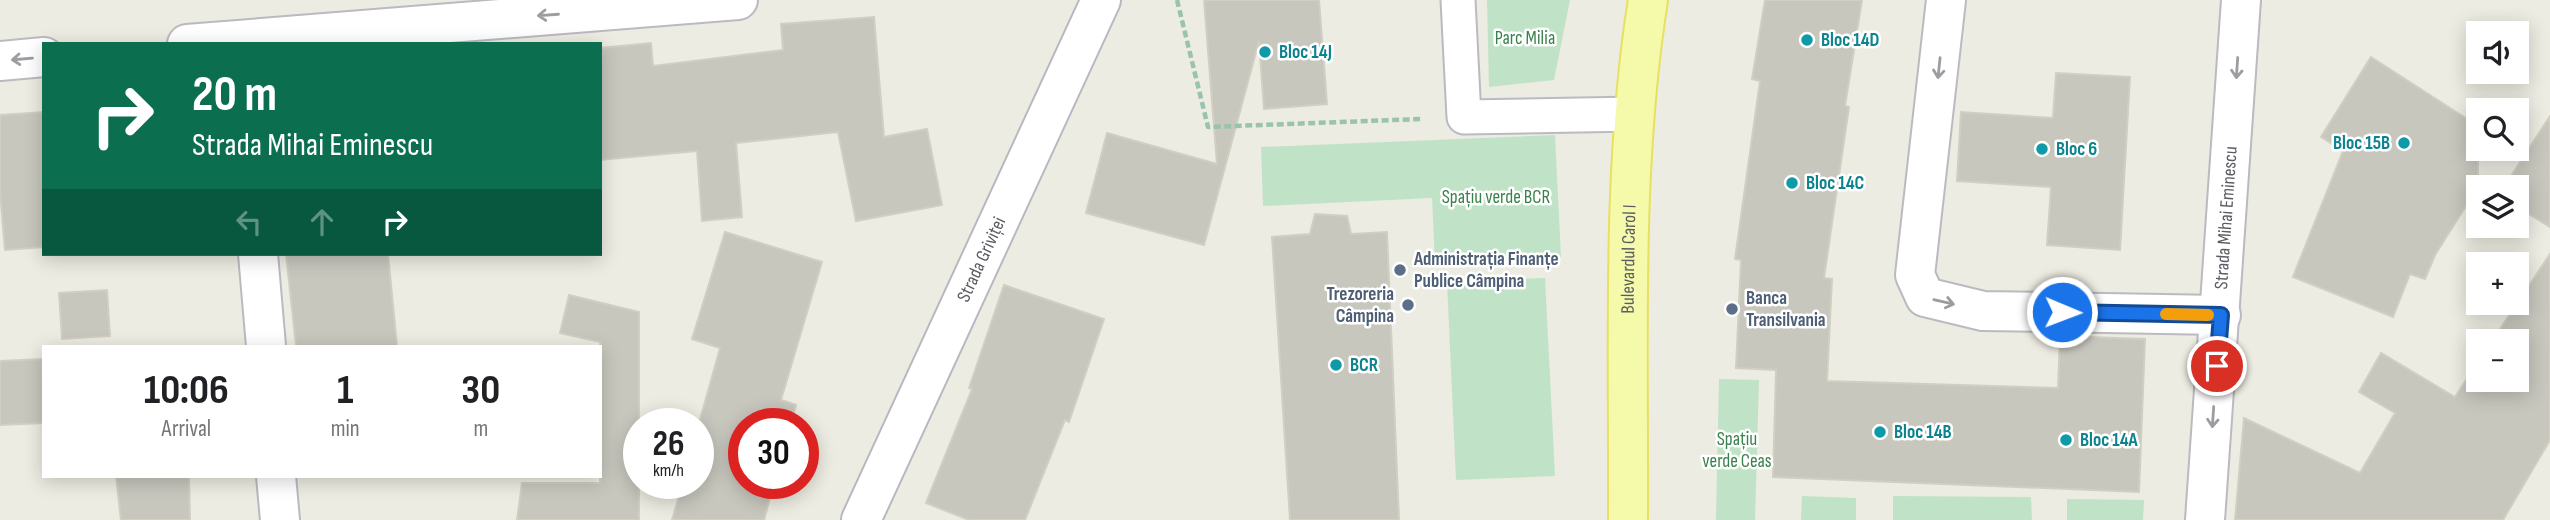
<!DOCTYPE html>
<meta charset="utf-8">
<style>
:root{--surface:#fff;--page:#f6f6f6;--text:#202124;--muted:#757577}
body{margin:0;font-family:"Sofia Sans Condensed",sans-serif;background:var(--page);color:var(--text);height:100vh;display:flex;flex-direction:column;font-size:26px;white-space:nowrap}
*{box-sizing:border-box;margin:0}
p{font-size:23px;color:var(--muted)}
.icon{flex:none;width:38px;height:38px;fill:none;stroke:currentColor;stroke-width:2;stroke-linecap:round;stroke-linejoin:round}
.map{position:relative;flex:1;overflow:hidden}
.drawer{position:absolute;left:42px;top:345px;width:560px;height:133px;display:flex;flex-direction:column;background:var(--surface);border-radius:0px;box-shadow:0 4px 18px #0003}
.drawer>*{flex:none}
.banner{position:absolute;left:42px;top:42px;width:560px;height:214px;border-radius:0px;box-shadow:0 4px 18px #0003;background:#0b6e4f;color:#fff;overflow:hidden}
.fabs{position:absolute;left:2466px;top:21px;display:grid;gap:14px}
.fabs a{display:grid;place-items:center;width:63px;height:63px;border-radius:0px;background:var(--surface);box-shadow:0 4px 18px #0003;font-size:35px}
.speed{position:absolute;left:623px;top:408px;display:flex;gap:14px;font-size:35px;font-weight:700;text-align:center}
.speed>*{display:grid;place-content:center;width:91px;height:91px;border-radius:50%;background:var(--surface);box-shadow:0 4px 18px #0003;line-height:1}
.speed small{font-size:18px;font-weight:400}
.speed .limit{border:10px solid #d22;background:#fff;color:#111}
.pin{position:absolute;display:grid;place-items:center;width:60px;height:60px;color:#fff;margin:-30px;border:4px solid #fff;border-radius:50%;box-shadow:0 2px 7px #0007}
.me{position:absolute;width:77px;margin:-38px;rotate:91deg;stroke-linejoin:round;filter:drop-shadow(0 0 5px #0008)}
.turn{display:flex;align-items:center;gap:24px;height:147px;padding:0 35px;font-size:32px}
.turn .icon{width:91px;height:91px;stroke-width:2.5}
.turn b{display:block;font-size:49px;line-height:60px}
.lanes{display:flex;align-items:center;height:66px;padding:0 35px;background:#0003;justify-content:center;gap:35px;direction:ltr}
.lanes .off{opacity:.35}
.eta{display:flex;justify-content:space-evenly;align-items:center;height:119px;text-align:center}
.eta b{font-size:42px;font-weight:700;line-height:49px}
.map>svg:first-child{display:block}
.green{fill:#c0e3c7}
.building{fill:#c7c7be;stroke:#d1cfc1;stroke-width:2}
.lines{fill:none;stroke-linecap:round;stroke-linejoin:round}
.pedestrian-casing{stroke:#babac0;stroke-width:37}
.minor-casing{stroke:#babac0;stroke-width:42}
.secondary-casing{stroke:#b8b9c0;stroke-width:42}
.primary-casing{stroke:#e8e05f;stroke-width:42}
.path{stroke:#9ac3af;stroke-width:4.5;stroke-dasharray:7 3.5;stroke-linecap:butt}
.pedestrian{stroke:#fff;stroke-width:33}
.minor{stroke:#fff;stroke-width:38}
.secondary{stroke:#fff;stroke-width:38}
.primary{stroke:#f5faaa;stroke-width:38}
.oneway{stroke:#9c9da1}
.route-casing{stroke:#114b97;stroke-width:18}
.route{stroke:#1a73e8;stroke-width:12}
.slow{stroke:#f59e0b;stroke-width:12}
.culture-dot{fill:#0f9aa8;stroke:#fff;stroke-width:2.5}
.service-dot{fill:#5c6f8a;stroke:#fff;stroke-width:2.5}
.labels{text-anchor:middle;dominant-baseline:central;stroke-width:5;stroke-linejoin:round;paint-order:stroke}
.park-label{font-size:19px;fill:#3a824d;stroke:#fff}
.culture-label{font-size:19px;font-weight:bold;fill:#0d838f;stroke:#fff;text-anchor:start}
.street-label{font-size:19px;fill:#5a5c62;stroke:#fff}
.service-label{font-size:19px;font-weight:bold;fill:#4e5e75;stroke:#fff;text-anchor:start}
</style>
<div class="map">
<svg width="2550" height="520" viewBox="0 0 2550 520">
<rect width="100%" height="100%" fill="#ecece2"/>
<!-- green -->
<g class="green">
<polygon points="1487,0 1570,0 1554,80 1489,87"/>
<polygon points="1555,135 1561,257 1435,262 1432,198 1263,206 1261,147"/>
<polygon points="1545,278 1555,476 1456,480 1447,282"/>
<polygon points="1719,379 1759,380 1755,520 1716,520"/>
<polygon points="1802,496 1856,498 1856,520 1801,520"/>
<polygon points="1893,496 2031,497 2032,520 1893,520"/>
<polygon points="2067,499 2144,500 2143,520 2067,520"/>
</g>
<!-- building -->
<g class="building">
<polygon points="1204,0 1319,0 1327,104 1264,109 1259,41 1204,245 1086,213 1107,133 1217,164"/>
<polygon points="1765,0 1862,0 1845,106 1849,107 1824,278 1832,279 1827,381 2058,388 2060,336 2145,339 2139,492 1773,477 1776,370 1736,368 1741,260 1735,259 1760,81 1752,79"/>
<polygon points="874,17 884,137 927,129 942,205 856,221 838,132 736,143 742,217 702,221 697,151 600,160 600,48 651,43 653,66 783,50 781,24"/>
<polygon points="2371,57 2478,126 2478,187 2435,255 2425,279 2410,274 2393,317 2293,277 2343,151 2321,137"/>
<polygon points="2056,73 2130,77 2120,250 2047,245 2051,187 1957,181 1961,112 2053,118"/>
<polygon points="44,112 44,247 5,250 0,192 0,115"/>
<polygon points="2550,116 2550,227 2516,206 2516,187 2504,187"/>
<polygon points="1315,214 1347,216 1351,234 1387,232 1399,520 1290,520 1272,237 1310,234"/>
<polygon points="725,232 822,262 781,400 796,405 791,424 744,424 744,483 774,483 764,520 672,520 683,483 698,483 698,427 720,348 692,339"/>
<polygon points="286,254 388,254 397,346 296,346"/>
<polygon points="2550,254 2550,440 2503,520 2235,520 2244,418 2360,473 2395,413 2359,392 2381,353 2455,397 2478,362 2478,380 2516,380 2516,341 2492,341"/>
<polygon points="1004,285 1104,319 1069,422 1065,420 1025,520 969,520 926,503 972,389 969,388"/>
<polygon points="107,290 110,336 62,339 59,293"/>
<polygon points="569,295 639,312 639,520 517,520 522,483 600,483 600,342 560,333"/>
<polygon points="42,359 44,423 0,425 0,361"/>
<polygon points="116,476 189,476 190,520 121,520"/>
</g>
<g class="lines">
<defs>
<polyline id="pedestrian" points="1458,0 1464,117 1636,114"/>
<g id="minor">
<polyline points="1946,0 1915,275 1925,297 1983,311 2221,315"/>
<polyline points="187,44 738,0"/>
<polyline points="0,61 44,57"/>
<polyline points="258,254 266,346"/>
<polyline points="276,476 280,520"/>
<path id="s1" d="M2205,520L2241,0"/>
</g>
<g id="secondary">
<path id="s2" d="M861,520L1101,0"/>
</g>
<g id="primary">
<path id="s3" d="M1628,520C1629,350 1621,168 1648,0"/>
</g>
</defs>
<!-- pedestrian casing -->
<use href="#pedestrian" class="pedestrian-casing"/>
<!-- minor casing -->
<use href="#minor" class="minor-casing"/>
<!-- secondary casing -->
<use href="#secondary" class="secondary-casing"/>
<!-- primary casing -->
<use href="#primary" class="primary-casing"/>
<!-- path -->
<polyline class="path" points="1177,0 1208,127 1421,119"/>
<!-- pedestrian -->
<use href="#pedestrian" class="pedestrian"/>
<!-- minor -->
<use href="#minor" class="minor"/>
<!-- secondary -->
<use href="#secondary" class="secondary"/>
<!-- primary -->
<use href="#primary" class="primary"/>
</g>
<!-- one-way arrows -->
<defs><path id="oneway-shaft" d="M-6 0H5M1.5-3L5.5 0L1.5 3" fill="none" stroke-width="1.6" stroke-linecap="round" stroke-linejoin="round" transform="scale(1.75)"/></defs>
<g class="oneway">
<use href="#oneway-shaft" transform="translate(548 15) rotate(176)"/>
<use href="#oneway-shaft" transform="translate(22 59) rotate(175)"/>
<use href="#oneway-shaft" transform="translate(1939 68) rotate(96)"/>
<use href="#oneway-shaft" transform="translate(2237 68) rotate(94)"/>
<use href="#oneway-shaft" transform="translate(1944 302) rotate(13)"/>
<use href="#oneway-shaft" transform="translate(2213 417) rotate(94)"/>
</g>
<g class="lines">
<defs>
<polyline id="route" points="2062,312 2221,315 2217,366"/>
</defs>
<!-- route casing -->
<use href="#route" class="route-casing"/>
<!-- route -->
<use href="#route" class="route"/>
<!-- slow -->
<polyline class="slow" points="2166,314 2208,315"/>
</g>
<!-- markers -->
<g class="culture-dot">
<circle cx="1807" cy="40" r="7"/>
<circle cx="1265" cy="52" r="7"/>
<circle cx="2404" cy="143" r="7"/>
<circle cx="2042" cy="149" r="7"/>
<circle cx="1792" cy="183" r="7"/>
<circle cx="1336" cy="365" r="7"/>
<circle cx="1880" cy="432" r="7"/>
<circle cx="2066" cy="440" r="7"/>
</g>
<g class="service-dot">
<circle cx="1400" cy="270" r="7"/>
<circle cx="1408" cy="305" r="7"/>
<circle cx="1732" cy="309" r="7"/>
</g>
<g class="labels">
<!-- park labels -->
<g class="park-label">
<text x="1525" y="38">Parc Milia</text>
<text x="1496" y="197">Spațiu verde BCR</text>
<text x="1737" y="439">Spațiu<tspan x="1737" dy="22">verde Ceas</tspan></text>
</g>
<!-- culture labels -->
<g class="culture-label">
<text x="1821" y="40">Bloc 14D</text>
<text x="1279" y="52">Bloc 14J</text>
<text x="2390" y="143" text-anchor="end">Bloc 15B</text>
<text x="2056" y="149">Bloc 6</text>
<text x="1806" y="183">Bloc 14C</text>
<text x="1350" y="365">BCR</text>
<text x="1894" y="432">Bloc 14B</text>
<text x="2080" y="440">Bloc 14A</text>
</g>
<!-- street labels -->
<g class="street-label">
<text stroke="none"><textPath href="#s1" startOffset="303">Strada Mihai Eminescu</textPath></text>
<text stroke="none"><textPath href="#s2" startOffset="287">Strada Griviței</textPath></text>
<text stroke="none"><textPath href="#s3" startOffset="261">Bulevardul Carol I</textPath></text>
</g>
<!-- service labels -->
<g class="service-label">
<text x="1414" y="259">Administrația Finanțe<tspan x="1414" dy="22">Publice Câmpina</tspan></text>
<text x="1394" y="294" text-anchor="end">Trezoreria<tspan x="1394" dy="22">Câmpina</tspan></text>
<text x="1746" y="298">Banca<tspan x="1746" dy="22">Transilvania</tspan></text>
</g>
</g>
</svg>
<div class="fabs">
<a><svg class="icon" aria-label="sound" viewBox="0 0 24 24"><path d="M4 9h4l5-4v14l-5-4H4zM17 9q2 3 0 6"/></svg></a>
<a><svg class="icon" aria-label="search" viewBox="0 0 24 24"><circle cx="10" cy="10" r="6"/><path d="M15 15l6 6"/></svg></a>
<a><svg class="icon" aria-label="layers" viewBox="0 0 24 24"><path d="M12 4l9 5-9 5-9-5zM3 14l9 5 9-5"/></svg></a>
<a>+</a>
<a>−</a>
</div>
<div class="speed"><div>26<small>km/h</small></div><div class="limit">30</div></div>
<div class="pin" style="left:2217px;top:366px;background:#d93025"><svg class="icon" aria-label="arrive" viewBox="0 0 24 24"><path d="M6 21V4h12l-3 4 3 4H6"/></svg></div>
<svg class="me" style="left:2062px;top:312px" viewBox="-20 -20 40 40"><circle r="17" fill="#1a73e8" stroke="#fff" stroke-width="3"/><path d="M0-11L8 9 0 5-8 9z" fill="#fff"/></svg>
<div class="banner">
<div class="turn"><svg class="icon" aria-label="right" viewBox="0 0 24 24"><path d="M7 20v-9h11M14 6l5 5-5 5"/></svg><div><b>20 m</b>Strada Mihai Eminescu</div></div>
<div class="lanes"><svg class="icon off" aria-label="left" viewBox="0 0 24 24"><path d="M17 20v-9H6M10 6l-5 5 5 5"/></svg><svg class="icon off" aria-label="ahead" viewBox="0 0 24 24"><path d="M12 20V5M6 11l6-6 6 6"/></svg><svg class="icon" aria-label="right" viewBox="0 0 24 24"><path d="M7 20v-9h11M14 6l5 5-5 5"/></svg></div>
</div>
<section class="drawer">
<div class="eta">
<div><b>10:06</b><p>Arrival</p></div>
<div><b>1</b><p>min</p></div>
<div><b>30</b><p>m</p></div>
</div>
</section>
</div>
